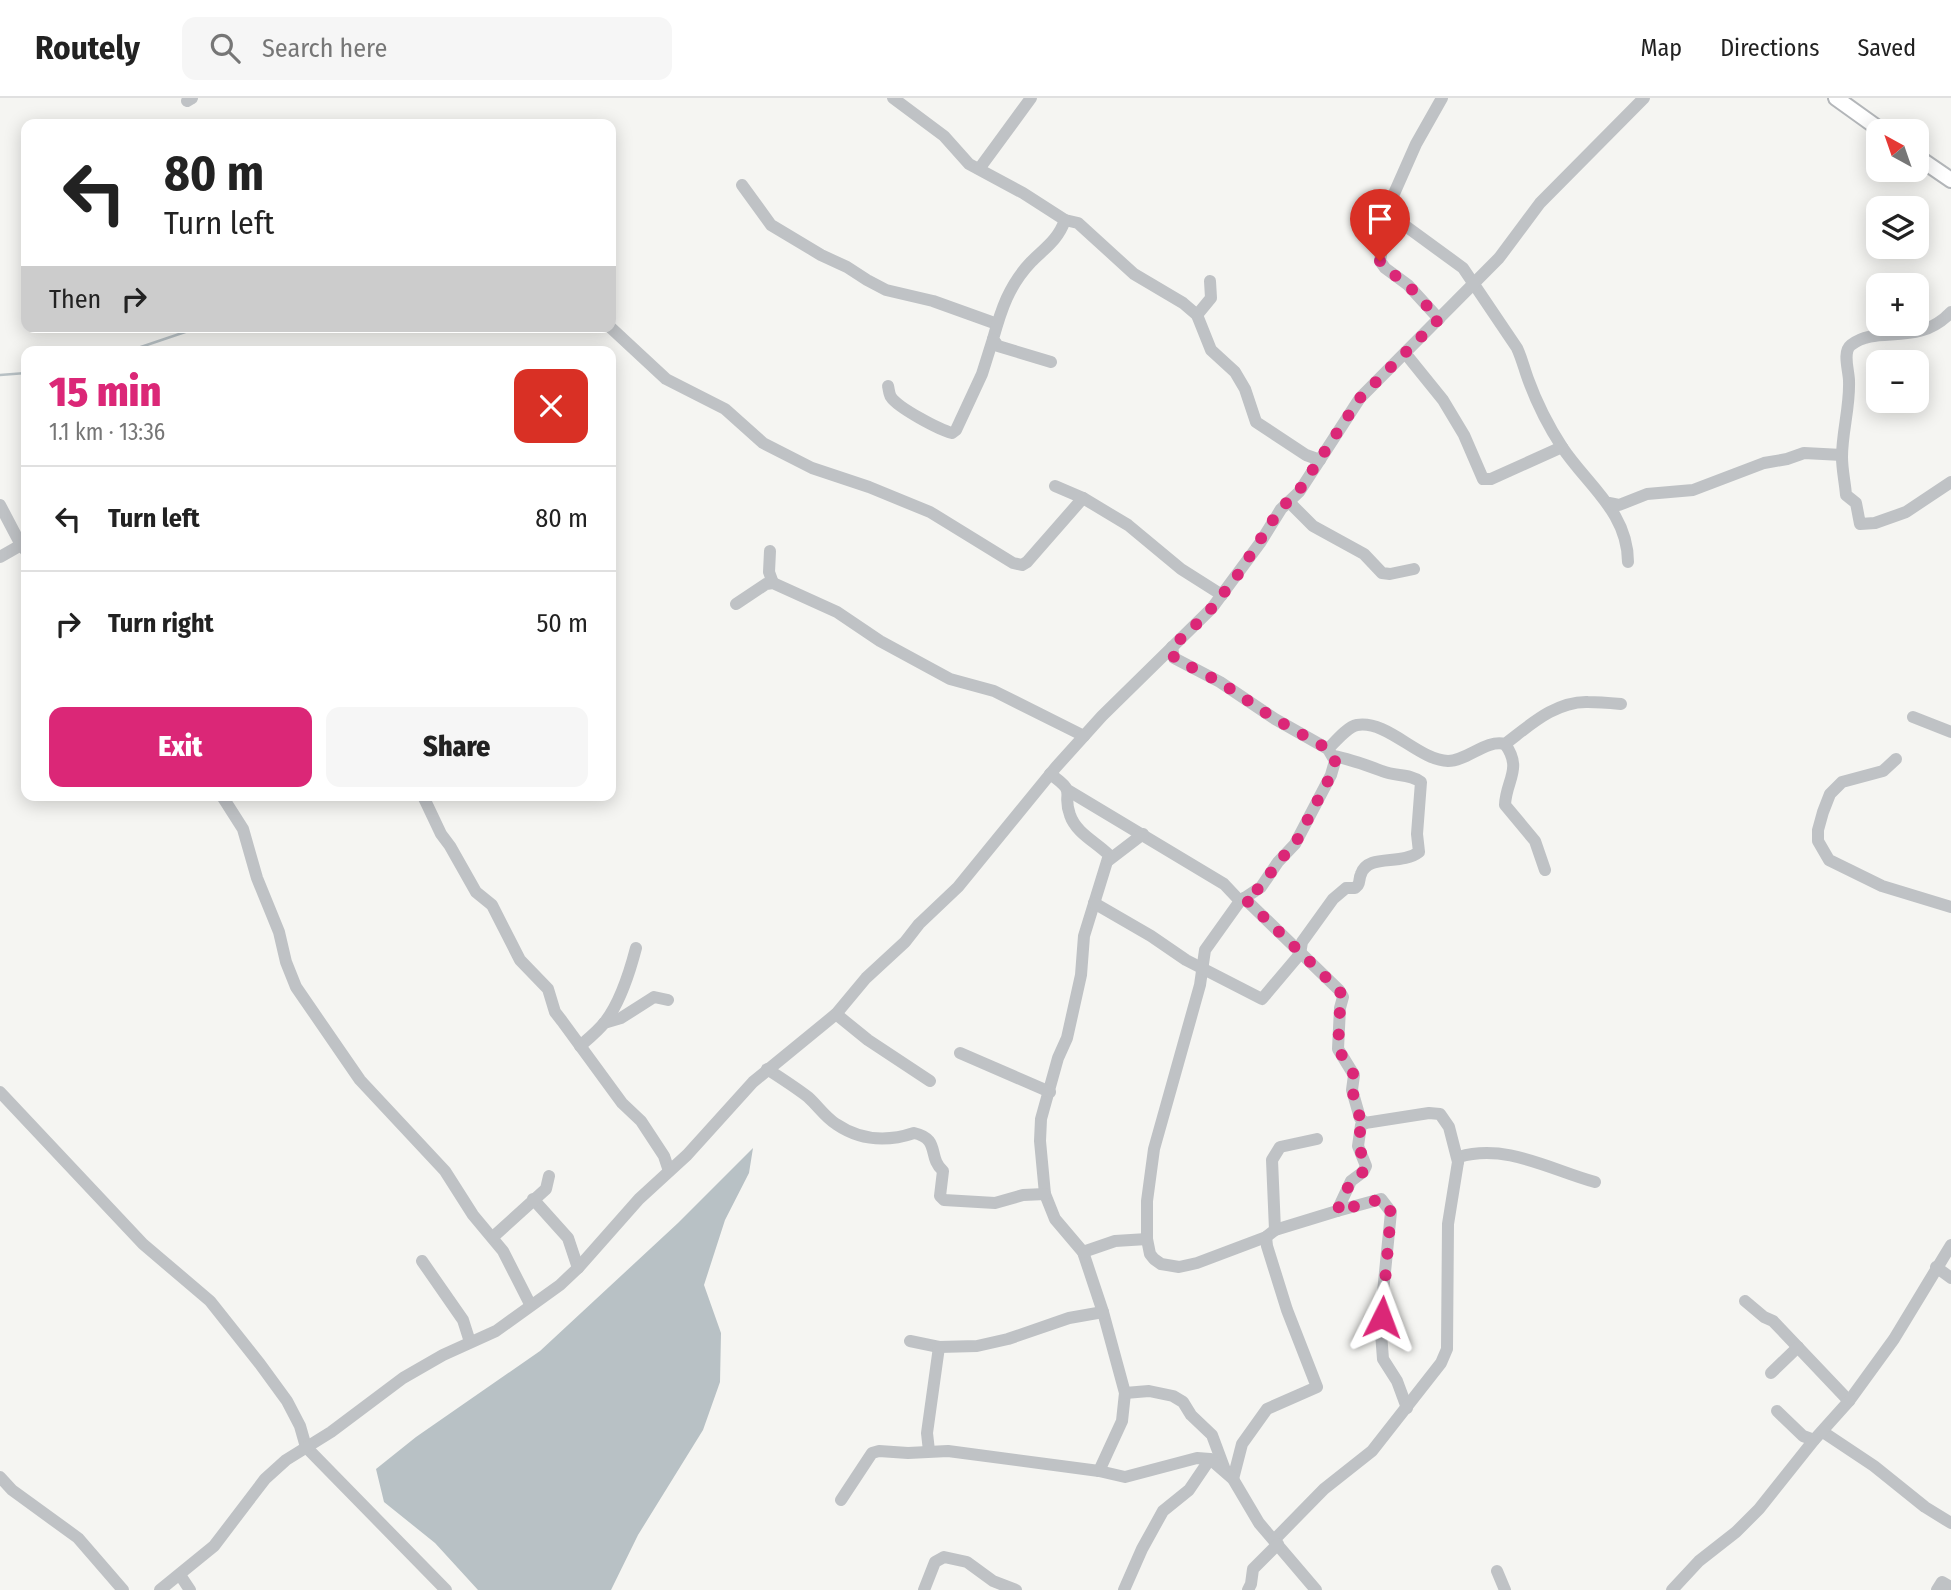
<!DOCTYPE html>
<meta charset="utf-8">
<style>
:root{--surface:#fff;--page:#f6f6f6;--text:#222;--muted:#767676;--line:#e0e0e0;--accent:#db2777}
body{margin:0;font-family:"Fira Sans Condensed",sans-serif;background:var(--page);color:var(--text);height:100vh;display:flex;flex-direction:column;font-size:26px;white-space:nowrap}
*{box-sizing:border-box;margin:0}
p{font-size:23px;color:var(--muted)}
.icon{flex:none;width:38px;height:38px;fill:none;stroke:currentColor;stroke-width:2;stroke-linecap:round;stroke-linejoin:round}
.map{position:relative;flex:1;overflow:hidden}
.side{position:absolute;left:21px;top:248px;width:595px;height:455px;display:flex;flex-direction:column;background:var(--surface);border-radius:14px;box-shadow:0 4px 18px #0003}
.side>*{flex:none}
.guide{position:absolute;left:21px;top:21px;width:595px;height:214px;border-radius:14px;box-shadow:0 4px 18px #0003;background:#fff;color:var(--text);overflow:hidden}
.needle{width:46px;rotate:320deg}
.controls{position:absolute;left:1866px;top:21px;display:grid;gap:14px}
.controls a{display:grid;place-items:center;width:63px;height:63px;border-radius:14px;background:var(--surface);box-shadow:0 4px 18px #0003;font-size:35px}
.pin{position:absolute;display:grid;place-items:center;width:60px;height:60px;color:#fff;margin:-72px -30px;border-radius:50% 50% 50% 0;rotate:-45deg;box-shadow:0 0 7px #0007}
.pin .icon{rotate:45deg}
.me{position:absolute;width:77px;margin:-38px;rotate:3deg;stroke-linejoin:round;filter:drop-shadow(0 0 5px #0008)}
.turn{display:flex;align-items:center;gap:24px;height:147px;padding:0 28px;font-size:32px}
.turn .icon{width:91px;height:91px;stroke-width:2.5}
.turn b{display:block;font-size:49px;line-height:60px}
.then{display:flex;align-items:center;height:66px;padding:0 28px;background:#0003;gap:14px;font-size:26px}
.round{display:grid;place-items:center;flex:none;width:74px;height:74px;border-radius:14px;background:var(--page)}
.overview{display:flex;align-items:center;justify-content:space-between;height:119px;padding:0 28px}
h1{font-size:42px;font-weight:800;line-height:52px;color:var(--accent)}
.cta{display:flex;gap:14px;margin-top:auto;padding:14px 28px}
.cta a{flex:1;height:80px;border-radius:14px;background:var(--accent);color:#fff;font-size:28px;font-weight:800;line-height:80px;text-align:center}
.cta a+a{background:var(--page);color:var(--text)}
ul{padding:0;list-style:none}
li{display:flex;align-items:center;gap:21px;height:105px;padding:0 28px;border-top:2px solid var(--line)}
li div{flex:1}
li b{display:block;font-size:26px}
li em{font-style:normal}
header{display:flex;align-items:center;gap:42px;box-sizing:border-box;height:98px;padding:0 35px;background:var(--surface);border-bottom:2px solid var(--line)}
header strong{font-size:33px}
nav{display:flex;gap:38px;margin-inline-start:auto;font-size:24px}
.search{width:490px;height:63px;background:var(--page);display:flex;align-items:center;gap:18px;box-sizing:border-box;padding:0 24px;border-radius:14px;color:var(--muted);font-size:26px}
.map>svg:first-child{display:block}
.water{fill:#b8c1c5}
.lines{fill:none;stroke-linecap:round;stroke-linejoin:round}
.stream{stroke:#b8c1c5;stroke-width:2.5}
.major-casing{stroke:#b3b6b9;stroke-width:18}
.minor{stroke:#bfc2c5;stroke-width:12}
.major{stroke:#fff;stroke-width:14}
.route{stroke:#db2777;stroke-width:12;stroke-dasharray:0 21.6}
</style>
<header>
<strong>Routely</strong>
<div class="search"><svg class="icon" aria-label="search" viewBox="0 0 24 24"><circle cx="10" cy="10" r="6"/><path d="M15 15l6 6"/></svg>Search here</div>
<nav><a>Map</a><a>Directions</a><a>Saved</a></nav>
</header>
<div class="map">
<svg width="1951" height="1492" viewBox="0 0 1951 1492">
<rect width="100%" height="100%" fill="#f5f5f2"/>
<!-- water -->
<polygon class="water" points="753,1050 749,1075 725,1122 704,1187 721,1235 720,1284 703,1332 638,1437 611,1492 478,1492 435,1445 384,1404 376,1371 416,1339 540,1253 678,1125"/>
<g class="lines">
<!-- stream -->
<g class="stream">
<polyline points="126,254 200,229"/>
<polyline points="0,277 26,275"/>
</g>
<defs>
<g id="major">
<polyline points="1836,0 1882,33"/>
<polyline points="1916,58 1951,82"/>
</g>
</defs>
<!-- major casing -->
<use href="#major" class="major-casing"/>
<!-- minor -->
<g class="minor">
<polyline points="893,0 944,38 969,66 1023,95 1065,122 1078,125 1134,176 1183,205 1197,217 1211,252 1235,274 1245,291 1256,324 1306,357 1320,362"/>
<path d="M1442,0L1416,46L1389,107V112L1396,121L1463,170L1517,250C1522,261 1524,270 1528,281C1536,303 1549,329 1562,349C1587,387 1628,414 1628,464"/>
<polyline points="187,3 192,0"/>
<polyline points="979,71 1031,0"/>
<polyline points="742,87 771,127 821,157 847,169 867,182 886,192 933,203 997,226"/>
<polyline points="1382,134 1383,145 1380,163 1385,170 1408,187 1439,221"/>
<path d="M1951,214C1917,250 1878,226 1851,247C1842,254 1849,273 1849,283C1850,309 1842,334 1842,359C1842,372 1845,384 1846,397L1856,405L1860,426L1875,425L1906,414L1951,384"/>
<polyline points="1197,217 1211,200 1210,183"/>
<polyline points="610,229 666,281 725,311 763,345 812,370 869,389 930,414 1013,465 1022,467 1027,464 1083,400"/>
<polyline points="1405,255 1443,302 1464,337 1483,381 1491,381 1562,349"/>
<path d="M1051,264L998,248L993,241C1001,212 1009,187 1031,164C1045,150 1058,142 1065,122"/>
<path d="M888,288C889,292 889,296 891,299C898,310 940,332 952,335L956,332L982,276L993,241"/>
<polyline points="1055,388 1083,400 1128,427 1181,471 1222,497"/>
<polyline points="1289,404 1313,428 1364,456 1382,475 1390,476 1414,471"/>
<polyline points="1609,405 1619,407 1647,396 1693,392 1764,365 1787,361 1804,355 1842,357"/>
<polyline points="0,407 21,447 26,453"/>
<polyline points="770,453 769,474 773,485"/>
<polyline points="0,459 21,447"/>
<polyline points="736,506 766,486 773,485 837,514 880,543 950,581 994,593 1084,638"/>
<polyline points="1172,549 1174,560 1220,584 1275,621 1328,651 1335,663 1331,677 1295,746 1278,764 1261,789 1240,803 1205,852 1200,887 1154,1051 1147,1103 1147,1141 1150,1156 1154,1161 1161,1166 1179,1169 1197,1165 1266,1139 1275,1132 1337,1113 1351,1083 1363,1074 1366,1068 1358,1048 1361,1027 1365,1025"/>
<polyline points="1913,619 1951,634"/>
<path d="M1505,646C1523,671 1506,682 1505,707L1535,743L1545,772"/>
<path d="M1328,651C1335,644 1347,629 1357,627C1388,622 1418,662 1448,663C1467,663 1486,641 1505,646C1529,628 1555,603 1588,604C1599,604 1610,605 1621,606"/>
<polyline points="1896,661 1883,673 1842,684 1830,696 1823,714 1818,732 1818,743 1829,762 1882,788 1951,809"/>
<path d="M1050,676C1079,696 1061,693 1070,717C1076,735 1096,744 1109,757L1084,838L1081,877L1067,940L1058,960L1041,1021L1040,1043L1045,1096L1055,1121L1083,1154L1103,1214L1125,1295L1122,1323L1099,1373"/>
<polyline points="1069,693 1224,786 1240,803"/>
<polyline points="222,698 243,731 257,780 279,834 286,864 296,889 360,982 445,1073 473,1117 503,1153 530,1206"/>
<polyline points="423,698 441,736 450,748 476,794 492,807 520,862 548,891 555,914 562,923 622,1005 641,1023 664,1058 669,1073"/>
<polyline points="1109,762 1143,736"/>
<polyline points="1244,800 1339,892 1343,899 1340,910 1338,951 1354,977 1352,992 1360,1020 1365,1025"/>
<path d="M1094,805L1151,838L1186,862L1262,901L1300,856L1302,844L1333,801L1346,790H1355L1358,787C1360,784 1359,780 1361,776C1368,755 1401,768 1419,754L1417,736L1421,684C1409,675 1396,679 1382,673C1366,667 1350,661 1333,658"/>
<polyline points="836,916 868,942 930,983"/>
<polyline points="604,925 621,920 654,899 668,902"/>
<path d="M580,948C588,941 598,933 605,924C619,906 630,873 636,850"/>
<polyline points="960,955 1050,994"/>
<path d="M767,971C781,980 795,989 808,999C818,1008 825,1019 836,1026C861,1043 887,1044 914,1035C941,1041 927,1059 943,1073L940,1098L944,1102L995,1105L1023,1097L1045,1096"/>
<polyline points="0,994 143,1146 210,1203 260,1266 287,1303 300,1328 306,1349 446,1492"/>
<path d="M1458,1064L1459,1059C1506,1045 1551,1072 1595,1084"/>
<polyline points="533,1101 568,1140 578,1170"/>
<polyline points="1337,1113 1381,1101 1391,1114 1382,1204 1381,1235 1383,1261 1397,1283 1407,1310"/>
<polyline points="1275,1132 1272,1062 1280,1049 1317,1041"/>
<polyline points="493,1139 546,1091 549,1078"/>
<polyline points="1083,1154 1115,1143 1147,1141"/>
<polyline points="422,1163 463,1222 470,1244"/>
<polyline points="1936,1169 1951,1180"/>
<polyline points="1745,1203 1764,1219 1773,1223 1849,1303"/>
<polyline points="910,1243 939,1249 977,1248 1008,1241 1069,1220 1103,1214"/>
<polyline points="1771,1275 1798,1249"/>
<polyline points="1125,1295 1149,1293 1173,1298 1183,1304 1191,1317 1212,1337 1225,1372"/>
<polyline points="1777,1313 1803,1338 1814,1342"/>
<polyline points="1823,1334 1874,1368 1925,1409 1951,1425"/>
<polyline points="929,1353 927,1335 939,1249"/>
<polyline points="0,1379 12,1392 78,1440 123,1492"/>
<polyline points="1233,1381 1242,1346 1267,1311 1317,1289 1287,1212 1267,1148 1266,1139"/>
<polyline points="841,1402 872,1355 879,1353 908,1355 948,1353 1099,1373 1125,1379 1197,1360 1210,1361 1233,1381 1259,1425 1316,1492"/>
<polyline points="1274,1442 1324,1391 1372,1353 1441,1265 1447,1251 1448,1126 1458,1064 1449,1029 1440,1016 1429,1015 1365,1025"/>
<polyline points="1497,1473 1505,1492"/>
<polyline points="180,1477 190,1492"/>
<polyline points="160,1492 214,1448 265,1381 286,1362 331,1334 403,1280 443,1257 496,1233 560,1187 578,1170 639,1101 687,1057 753,984 836,916 866,880 905,844 919,826 958,789 1056,669 1102,618 1212,510 1260,445 1281,411 1299,394 1360,300 1499,160 1540,105 1644,0"/>
<polyline points="924,1492 935,1464 944,1459 967,1464 993,1483 1016,1492"/>
<polyline points="1124,1492 1142,1451 1163,1413 1189,1392 1210,1361"/>
<polyline points="1248,1492 1251,1486 1253,1471 1278,1446"/>
<polyline points="1672,1492 1699,1463 1736,1434 1759,1411 1814,1342 1849,1303 1894,1241 1951,1147"/>
<polyline points="1937,1492 1942,1484 1951,1489"/>
</g>
<!-- major -->
<use href="#major" class="major"/>
</g>
<g class="lines">
<!-- route -->
<polyline class="route" points="1380,163 1385,170 1408,187 1439,221 1360,300 1298,394 1280,411 1235,481 1206,517 1172,549 1174,560 1220,584 1275,621 1328,651 1335,663 1331,677 1295,746 1278,764 1261,789 1244,800 1339,892 1343,899 1340,910 1338,951 1354,977 1352,992 1360,1020 1365,1025 1361,1027 1358,1048 1366,1066 1363,1074 1351,1083 1337,1113 1381,1101 1391,1114 1382,1219"/>
</g>
</svg>
<div class="controls">
<a><svg class="needle" viewBox="-14 -14 28 28"><path d="M0-13l5 13h-10z" fill="#e53935"/><path d="M0 13l5-13h-10z" fill="#767676"/></svg></a>
<a><svg class="icon" aria-label="layers" viewBox="0 0 24 24"><path d="M12 4l9 5-9 5-9-5zM3 14l9 5 9-5"/></svg></a>
<a>+</a>
<a>−</a>
</div>
<div class="pin" style="left:1380px;top:163px;background:#d93025"><svg class="icon" aria-label="arrive" viewBox="0 0 24 24"><path d="M6 21V4h12l-3 4 3 4H6"/></svg></div>
<svg class="me" style="left:1382px;top:1219px" viewBox="-20 -20 40 40"><path d="M0-17L14 15 0 8-14 15z" fill="#db2777" stroke="#fff" stroke-width="4"/></svg>
<div class="guide">
<div class="turn"><svg class="icon" aria-label="left" viewBox="0 0 24 24"><path d="M17 20v-9H6M10 6l-5 5 5 5"/></svg><div><b>80 m</b>Turn left</div></div>
<div class="then">Then<svg class="icon" aria-label="right" viewBox="0 0 24 24"><path d="M7 20v-9h11M14 6l5 5-5 5"/></svg></div>
</div>
<section class="side">
<div class="overview"><div><h1>15 min</h1><p>1.1 km · 13:36</p></div><a class="round" style="background:#d93025;color:#fff"><svg class="icon" aria-label="close" viewBox="0 0 24 24"><path d="M6 6l12 12M18 6L6 18"/></svg></a></div>
<ul>
<li><svg class="icon" aria-label="left" viewBox="0 0 24 24"><path d="M17 20v-9H6M10 6l-5 5 5 5"/></svg><div><b>Turn left</b></div><em>80 m</em></li>
<li><svg class="icon" aria-label="right" viewBox="0 0 24 24"><path d="M7 20v-9h11M14 6l5 5-5 5"/></svg><div><b>Turn right</b></div><em>50 m</em></li>
</ul>
<div class="cta"><a>Exit</a><a>Share</a></div>
</section>
</div>
